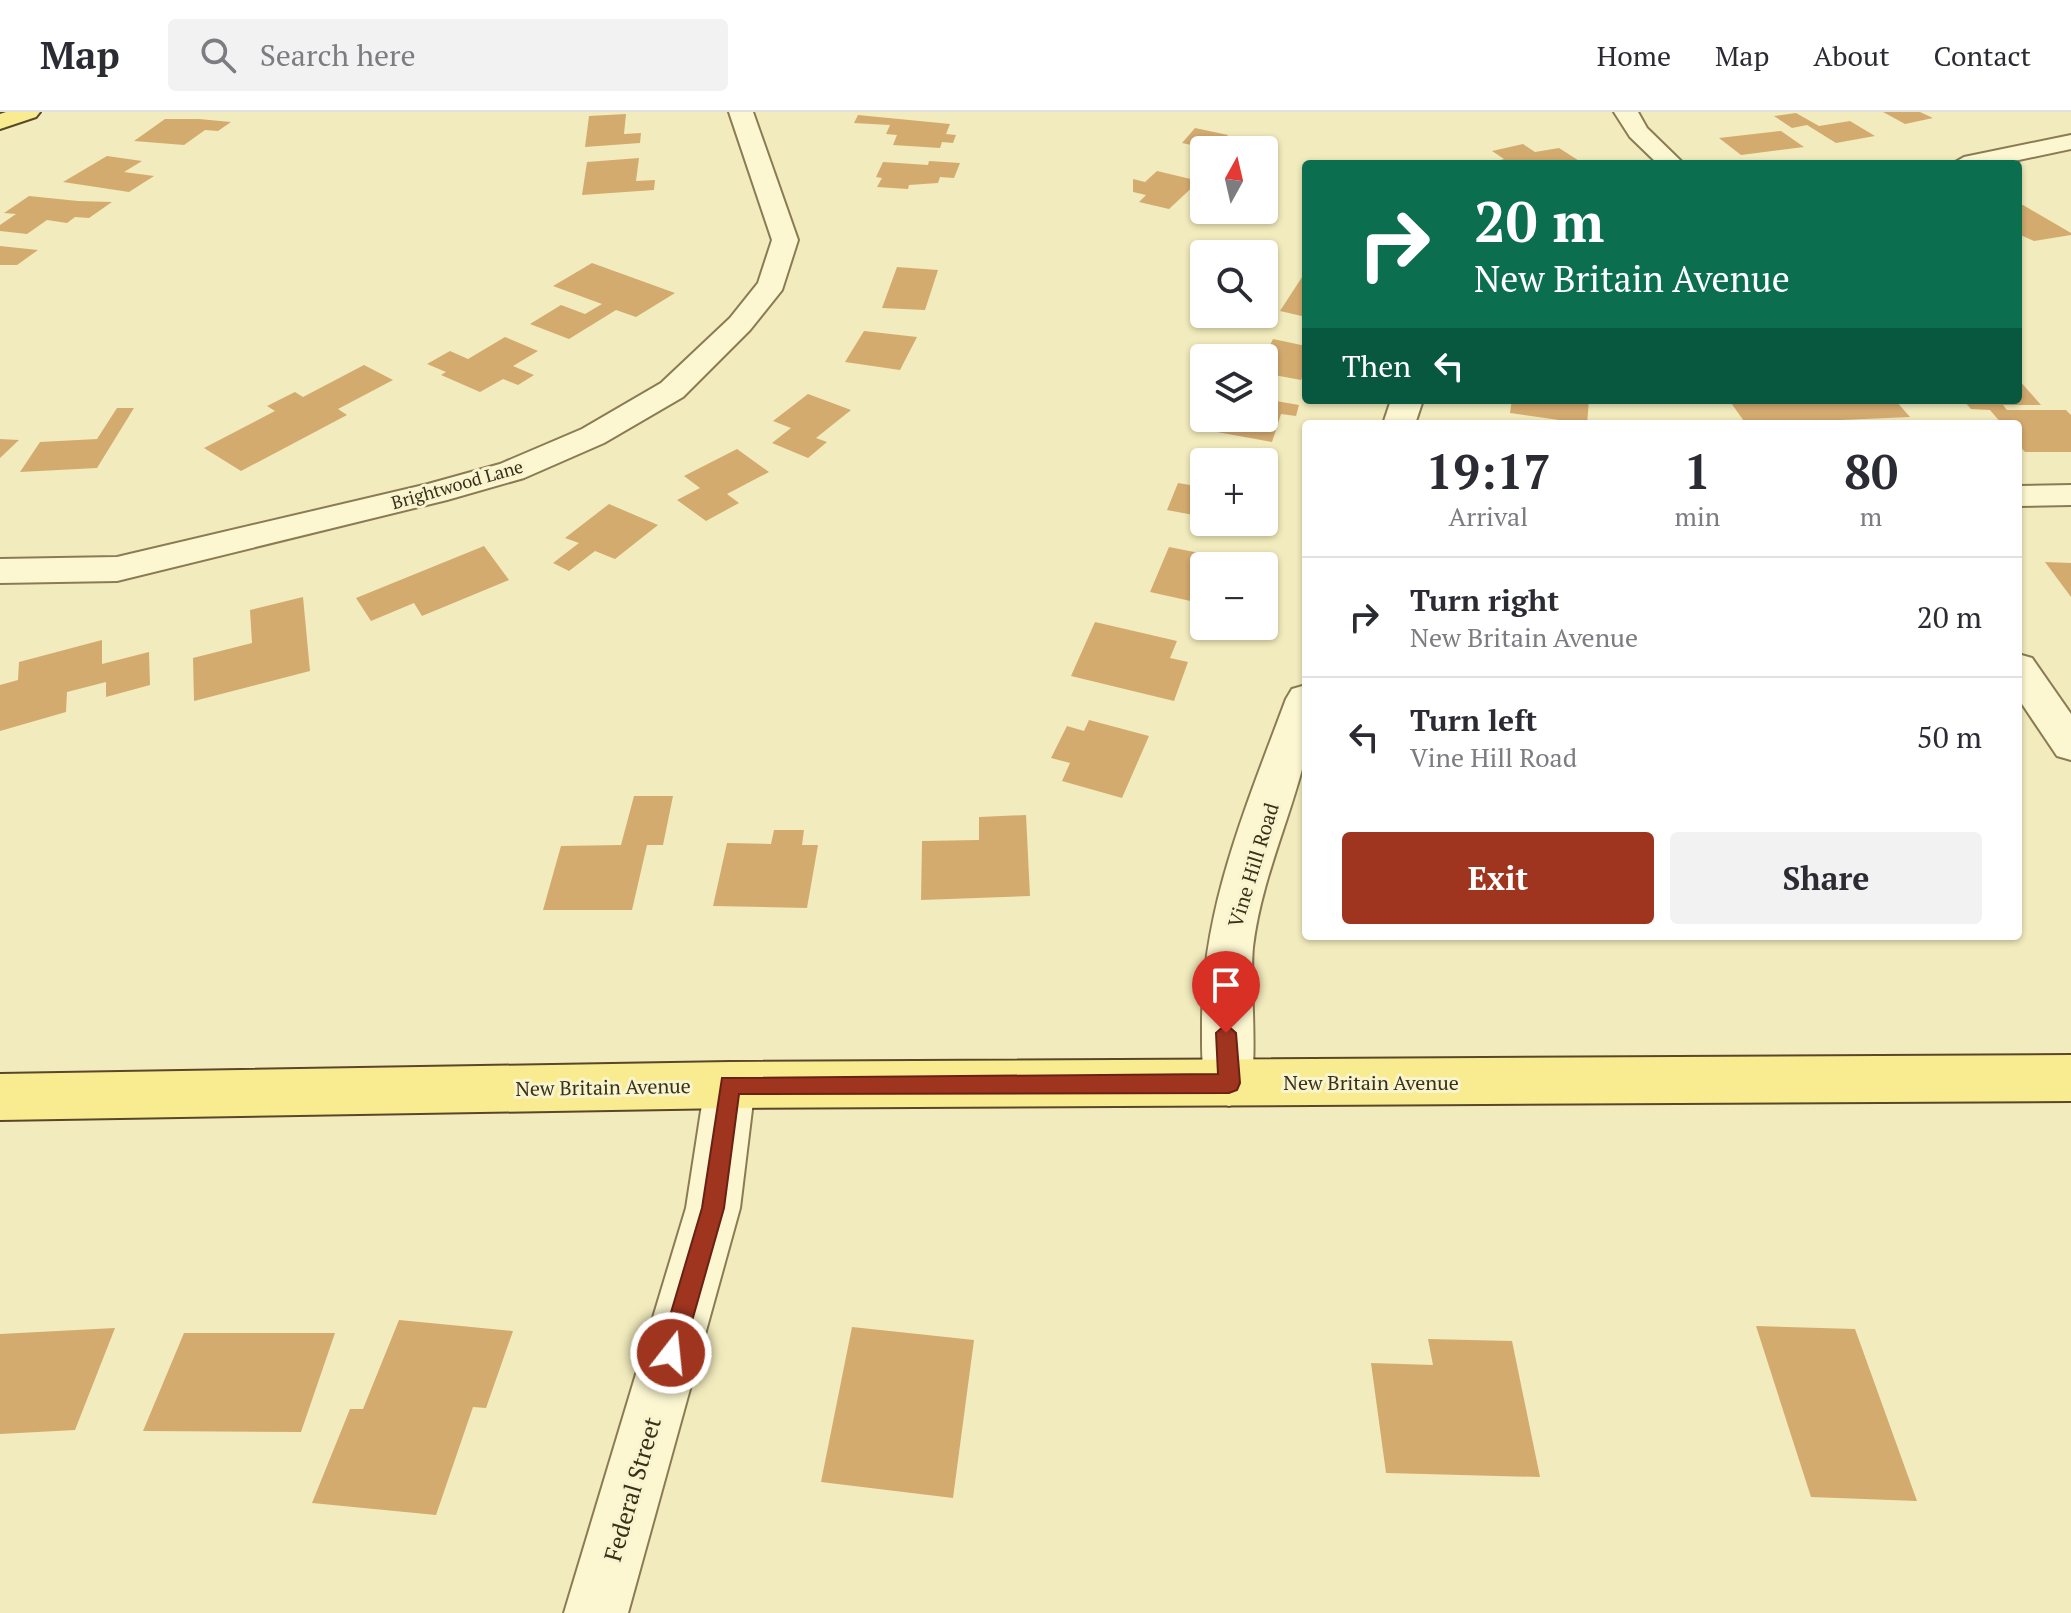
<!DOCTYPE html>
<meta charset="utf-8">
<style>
:root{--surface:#fff;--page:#f2f2f3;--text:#2b2b33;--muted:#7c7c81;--line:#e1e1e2;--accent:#a0351f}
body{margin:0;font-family:"PT Serif",serif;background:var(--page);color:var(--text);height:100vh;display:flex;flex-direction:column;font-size:30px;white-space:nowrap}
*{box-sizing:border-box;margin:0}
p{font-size:26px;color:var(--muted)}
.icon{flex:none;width:44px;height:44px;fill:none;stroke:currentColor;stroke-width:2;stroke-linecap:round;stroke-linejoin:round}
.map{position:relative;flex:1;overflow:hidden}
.sheet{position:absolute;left:1302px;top:308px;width:720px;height:520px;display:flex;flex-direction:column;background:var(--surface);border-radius:8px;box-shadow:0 2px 6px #0004}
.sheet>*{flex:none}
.banner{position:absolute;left:1302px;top:48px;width:720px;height:244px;border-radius:8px;box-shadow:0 2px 6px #0004;background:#0b6e4f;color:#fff;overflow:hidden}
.needle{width:52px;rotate:8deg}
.controls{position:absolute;left:1190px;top:24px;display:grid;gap:16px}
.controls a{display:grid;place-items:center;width:88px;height:88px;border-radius:8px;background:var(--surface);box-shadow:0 2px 6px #0004;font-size:40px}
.pin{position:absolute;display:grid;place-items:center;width:68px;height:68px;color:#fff;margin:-82px -34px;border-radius:50% 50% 50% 0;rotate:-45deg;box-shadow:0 0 8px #0007}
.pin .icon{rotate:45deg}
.me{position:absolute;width:88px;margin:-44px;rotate:16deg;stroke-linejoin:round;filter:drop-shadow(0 0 6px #0008)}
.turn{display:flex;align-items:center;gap:28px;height:168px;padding:0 40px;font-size:36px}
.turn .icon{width:104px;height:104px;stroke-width:2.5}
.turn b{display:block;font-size:56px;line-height:68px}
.then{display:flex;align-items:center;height:76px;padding:0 40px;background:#0003;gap:16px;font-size:30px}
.eta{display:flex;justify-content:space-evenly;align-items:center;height:136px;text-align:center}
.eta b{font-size:48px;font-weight:700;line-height:56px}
.button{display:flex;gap:16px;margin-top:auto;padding:16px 40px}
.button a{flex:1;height:92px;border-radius:8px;background:var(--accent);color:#fff;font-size:32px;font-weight:700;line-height:92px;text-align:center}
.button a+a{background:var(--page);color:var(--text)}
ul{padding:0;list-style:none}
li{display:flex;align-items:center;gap:24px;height:120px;padding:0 40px;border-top:2px solid var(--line)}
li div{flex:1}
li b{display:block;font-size:30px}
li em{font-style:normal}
header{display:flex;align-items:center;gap:48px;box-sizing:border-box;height:112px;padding:0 40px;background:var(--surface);border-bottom:2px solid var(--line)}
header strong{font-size:38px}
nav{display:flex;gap:44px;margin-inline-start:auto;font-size:28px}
.search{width:560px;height:72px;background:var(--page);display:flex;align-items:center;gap:20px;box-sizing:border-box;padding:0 28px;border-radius:8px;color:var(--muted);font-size:30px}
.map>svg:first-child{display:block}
.building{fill:#d4ab6f}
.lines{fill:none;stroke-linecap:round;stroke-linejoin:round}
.minor-casing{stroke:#8b7b54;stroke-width:4}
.major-casing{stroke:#584729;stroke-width:4}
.minor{fill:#fcf7d1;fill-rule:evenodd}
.major{fill:#f9eb90;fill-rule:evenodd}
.route{fill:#a0351f;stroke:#682214;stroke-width:2}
.labels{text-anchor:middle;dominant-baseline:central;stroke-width:6;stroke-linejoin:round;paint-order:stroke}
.far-street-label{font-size:18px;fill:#392f1b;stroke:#f8f4cd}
.street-label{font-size:20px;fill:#392f1b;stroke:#f8f4cd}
.near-street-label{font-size:24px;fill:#392f1b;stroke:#f8f4cd}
</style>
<header>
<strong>Map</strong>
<div class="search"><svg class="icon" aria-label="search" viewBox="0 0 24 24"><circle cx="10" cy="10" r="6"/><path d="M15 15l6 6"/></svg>Search here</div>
<nav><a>Home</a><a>Map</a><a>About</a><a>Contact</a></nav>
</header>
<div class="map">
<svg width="2071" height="1501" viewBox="0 0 2071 1501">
<rect width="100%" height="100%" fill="#f2ebbd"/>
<!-- building -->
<g class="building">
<polygon points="1883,0 1920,0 1933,6 1905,12"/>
<polygon points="1796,1 1819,14 1850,9 1875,24 1836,31 1807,13 1792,16 1774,4"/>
<polygon points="626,2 624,22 641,21 640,31 585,35 589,4"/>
<polygon points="858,3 950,12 946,22 956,23 953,31 942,30 940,36 893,33 897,23 886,22 890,13 854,11"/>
<polygon points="165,7 199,7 231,10 218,19 205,18 184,33 134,29"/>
<polygon points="1195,16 1228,23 1215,38 1182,31"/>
<polygon points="1781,19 1804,35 1741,43 1719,26"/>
<polygon points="1523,32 1535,40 1559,36 1584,52 1486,52 1504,47 1492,39"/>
<polygon points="107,44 142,49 124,60 154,64 129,80 63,70"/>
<polygon points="639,46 636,69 655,68 654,78 582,83 587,50"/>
<polygon points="929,49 960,51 954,66 940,65 938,71 909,73 908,77 877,75 882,66 876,65 883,50 928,53"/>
<polygon points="1157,59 1199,69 1169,97 1139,90 1146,83 1133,80 1133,67 1145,70"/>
<polygon points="29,84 78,89 112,90 89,106 75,105 67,111 47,108 27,122 0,119 0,113 16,102 4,101"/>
<polygon points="2023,93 2071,121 2071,123 2034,129 2018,122 2018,94"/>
<polygon points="0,134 38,138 17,153 0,153"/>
<polygon points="592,151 675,181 636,205 616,198 569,227 530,212 561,193 585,202 602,192 553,174"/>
<polygon points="897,155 938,158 925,198 882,196"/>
<polygon points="1306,159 1306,205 1280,199"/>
<polygon points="864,219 917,225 900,258 845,250"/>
<polygon points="505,225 538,239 513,254 534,263 518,273 503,267 480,280 441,263 446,260 427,252 450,239 468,247"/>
<polygon points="1273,227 1306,234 1306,256 1301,268 1264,261 1264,246"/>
<polygon points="364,253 393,268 338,297 347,303 241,359 204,336 275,299 267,294 295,280 303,285"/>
<polygon points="2018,267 2041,293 2003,293 2007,298 2066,298 2071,303 2071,340 2025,340 2018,332 2018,312 2002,312 1990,298 1971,297 1963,288 2018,288"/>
<polygon points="808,282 851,298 816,326 827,330 808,346 772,331 791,316 773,309"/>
<polygon points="1264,287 1299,293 1296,304 1281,302 1272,330 1217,320 1222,306 1264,306"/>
<polygon points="1512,288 1589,288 1587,312 1510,301"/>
<polygon points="1729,288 1895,288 1910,305 1746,312"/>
<polygon points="117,296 134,296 97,356 20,360 40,330 97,327"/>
<polygon points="0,327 19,328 0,346"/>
<polygon points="737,337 769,360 727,382 739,391 706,409 677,388 700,376 684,364"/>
<polygon points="1198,367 1204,368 1204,405 1167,398 1178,371 1196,374"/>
<polygon points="609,392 658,413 615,447 595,439 569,459 553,451 579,431 565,426"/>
<polygon points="484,434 509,468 422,504 414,491 371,509 356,486"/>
<polygon points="1169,435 1225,446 1222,454 1204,454 1204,492 1150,480"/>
<polygon points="2045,450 2071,451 2071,485"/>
<polygon points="303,485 310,559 194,589 193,546 252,531 250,498"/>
<polygon points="1095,510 1177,529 1170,546 1188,550 1174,589 1071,564"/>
<polygon points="102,528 102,552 149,540 150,573 106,585 106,570 67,580 66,600 0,619 0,573 18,568 19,550"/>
<polygon points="1089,608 1149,624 1122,686 1062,669 1070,651 1051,646 1067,614 1084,619"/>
<polygon points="634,684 673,684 663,733 647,733 632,798 543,798 561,734 621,733"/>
<polygon points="1026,703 1030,784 921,788 922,729 979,728 979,705"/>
<polygon points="774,718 804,718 802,733 818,733 807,796 713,794 727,731 771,732"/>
<polygon points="399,1208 513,1219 486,1296 473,1295 436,1403 312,1391 350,1297 363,1297"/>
<polygon points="1756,1214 1855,1217 1917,1389 1811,1385"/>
<polygon points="852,1215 974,1228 953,1386 821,1370"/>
<polygon points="115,1216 75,1318 0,1322 0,1222"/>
<polygon points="184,1221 335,1221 301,1320 143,1319"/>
<polygon points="1428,1227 1512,1229 1540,1365 1386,1361 1371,1251 1433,1253"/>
</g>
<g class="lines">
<defs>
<g id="minor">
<polygon points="729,0 753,0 798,128 782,178 750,218 683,285 604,331 524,366 447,388 117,469 0,471 0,447 117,445 428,372 500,352 582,317 661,271 730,206 758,171 772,128"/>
<polygon points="1614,0 1638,0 1647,16 1684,52 1658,52 1630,25"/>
<polygon points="2071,23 2071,37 2000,52 1952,52 1964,45"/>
<polygon points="1391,288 1423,288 1415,312 1383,312"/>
<polygon points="2071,373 2071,393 2018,394 2018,374"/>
<polygon points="2018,542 2032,546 2071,602 2071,648 2057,644 2018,586"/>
<path d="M1306,573C1306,596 1311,624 1305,646C1289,710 1261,769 1253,835C1249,876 1260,957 1247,987L1229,994L1211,987C1201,964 1202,940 1202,915C1201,798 1246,695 1286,587L1292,577Z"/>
<polygon points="730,950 748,957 755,973 740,1096 628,1501 564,1501 686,1096 705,973 712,957"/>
</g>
<g id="major">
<polygon points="6,0 40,0 36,5 0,17 0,2"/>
<polygon points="2071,943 2071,989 730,996 0,1008 0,962 730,950"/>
</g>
</defs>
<!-- minor casing -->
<use href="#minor" class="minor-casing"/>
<!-- major casing -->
<use href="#major" class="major-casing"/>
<!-- minor -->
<use href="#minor" class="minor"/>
<!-- major -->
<use href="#major" class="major"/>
</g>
<!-- route -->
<polygon class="route" points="1226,912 1236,921 1240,971 1237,978 1229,981 739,982 724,1096 683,1241 679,1249 671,1253 662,1249 659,1241 702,1096 722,966 1218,962 1216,921"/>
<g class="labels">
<!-- far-street labels -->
<g class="far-street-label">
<text transform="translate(457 372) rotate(-16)">Brightwood Lane</text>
</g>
<!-- street labels -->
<g class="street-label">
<text transform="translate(1253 753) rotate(-73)">Vine Hill Road</text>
<text x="1371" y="970">New Britain Avenue</text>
<text transform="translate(603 975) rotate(-1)">New Britain Avenue</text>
</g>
<!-- near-street labels -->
<g class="near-street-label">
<text transform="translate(632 1377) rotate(-74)">Federal Street</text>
</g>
</g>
</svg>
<div class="controls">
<a><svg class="needle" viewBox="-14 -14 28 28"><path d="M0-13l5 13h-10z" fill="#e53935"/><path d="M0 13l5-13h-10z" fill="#7c7c81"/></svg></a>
<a><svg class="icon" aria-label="search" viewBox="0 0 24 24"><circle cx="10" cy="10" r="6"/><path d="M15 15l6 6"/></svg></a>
<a><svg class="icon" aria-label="layers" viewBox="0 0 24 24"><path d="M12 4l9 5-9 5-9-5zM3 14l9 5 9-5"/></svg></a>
<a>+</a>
<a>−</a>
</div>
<div class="pin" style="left:1226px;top:921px;background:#d93025"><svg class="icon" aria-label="arrive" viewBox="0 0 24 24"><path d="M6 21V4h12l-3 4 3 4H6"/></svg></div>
<svg class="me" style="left:671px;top:1241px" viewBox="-20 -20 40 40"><circle r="17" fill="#a0351f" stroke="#fff" stroke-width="3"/><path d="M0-11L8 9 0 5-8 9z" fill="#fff"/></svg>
<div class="banner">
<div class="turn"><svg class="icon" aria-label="right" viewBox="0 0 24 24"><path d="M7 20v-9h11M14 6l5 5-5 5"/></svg><div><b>20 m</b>New Britain Avenue</div></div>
<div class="then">Then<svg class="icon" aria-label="left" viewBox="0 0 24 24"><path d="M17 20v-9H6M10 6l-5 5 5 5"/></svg></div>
</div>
<section class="sheet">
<div class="eta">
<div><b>19:17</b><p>Arrival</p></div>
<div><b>1</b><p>min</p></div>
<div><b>80</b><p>m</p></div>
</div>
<ul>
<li><svg class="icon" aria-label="right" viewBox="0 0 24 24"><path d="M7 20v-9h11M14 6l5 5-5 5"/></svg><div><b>Turn right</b><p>New Britain Avenue</p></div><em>20 m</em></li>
<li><svg class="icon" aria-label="left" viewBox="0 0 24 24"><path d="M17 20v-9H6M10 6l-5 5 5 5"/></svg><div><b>Turn left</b><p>Vine Hill Road</p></div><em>50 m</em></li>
</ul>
<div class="button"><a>Exit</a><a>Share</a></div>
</section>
</div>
